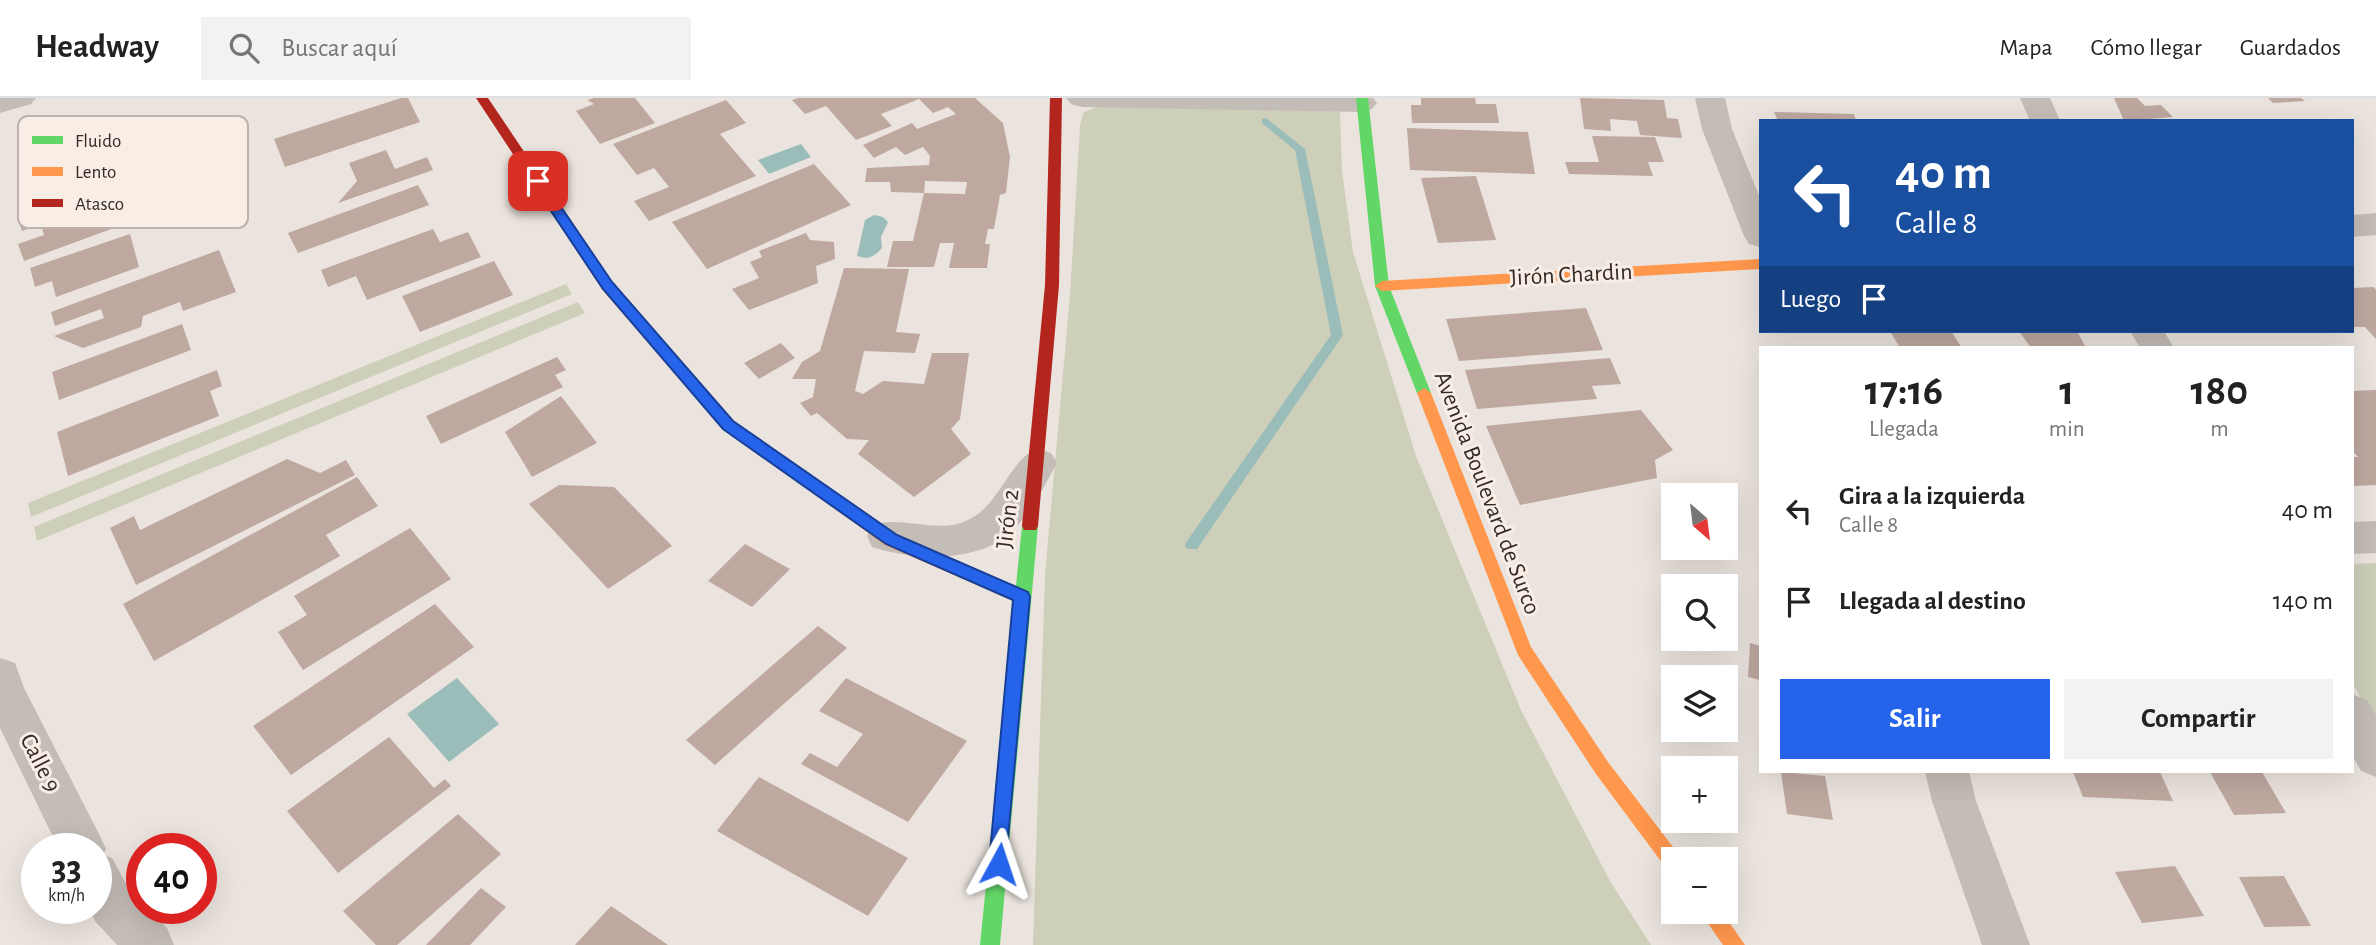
<!DOCTYPE html>
<html lang="es">
<meta charset="utf-8">
<style>
:root{--surface:#fff;--page:#f2f2f2;--text:#222;--muted:#767676;--line:#e0e0e0;--accent:#2563eb}
body{margin:0;font-family:"Alegreya Sans",sans-serif;background:var(--page);color:var(--text);height:100vh;display:flex;flex-direction:column;font-size:26px;white-space:nowrap}
*{box-sizing:border-box;margin:0}
p{font-size:23px;color:var(--muted)}
.icon{flex:none;width:38px;height:38px;fill:none;stroke:currentColor;stroke-width:2;stroke-linecap:round;stroke-linejoin:round}
.map{position:relative;flex:1;overflow:hidden}
.side{position:absolute;left:1759px;top:248px;width:595px;height:427px;display:flex;flex-direction:column;background:var(--surface);border-radius:0px;box-shadow:0 7px 28px #0002}
.side>*{flex:none}
.hud{position:absolute;left:1759px;top:21px;width:595px;height:214px;border-radius:0px;box-shadow:0 7px 28px #0002;background:#1a4fa0;color:#fff;overflow:hidden}
.needle{width:46px;rotate:152deg}
.controls{position:absolute;left:1661px;top:385px;display:grid;gap:14px}
.controls a{display:grid;place-items:center;width:77px;height:77px;border-radius:0px;background:var(--surface);box-shadow:0 7px 28px #0002;font-size:35px}
.speed{position:absolute;left:21px;top:735px;display:flex;gap:14px;font-size:35px;font-weight:700;text-align:center}
.speed>*{display:grid;place-content:center;width:91px;height:91px;border-radius:50%;background:var(--surface);box-shadow:0 7px 28px #0002;line-height:1}
.speed small{font-size:18px;font-weight:400}
.speed .limit{border:10px solid #d22;background:#fff;color:#111}
.pin{position:absolute;display:grid;place-items:center;width:60px;height:60px;color:#fff;margin:-30px;border-radius:14px;box-shadow:0 4px 10px #0006}
.me{position:absolute;width:77px;margin:-38px;rotate:5deg;stroke-linejoin:round;filter:drop-shadow(0 0 5px #0008)}
.turn{display:flex;align-items:center;gap:24px;height:147px;padding:0 21px;font-size:32px}
.turn .icon{width:91px;height:91px;stroke-width:2.5}
.turn b{display:block;font-size:49px;line-height:60px}
.then{display:flex;align-items:center;height:66px;padding:0 21px;background:#0003;gap:14px;font-size:26px}
.eta{display:flex;justify-content:space-evenly;align-items:center;height:119px;text-align:center}
.eta b{font-size:42px;font-weight:600;line-height:49px}
.primary-button{display:flex;gap:14px;margin-top:auto;padding:14px 21px}
.primary-button a{flex:1;height:80px;border-radius:0px;background:var(--accent);color:#fff;font-size:28px;font-weight:600;line-height:80px;text-align:center}
.primary-button a+a{background:var(--page);color:var(--text)}
ul{padding:0;list-style:none}
li{display:flex;align-items:center;gap:21px;height:91px;padding:0 21px}
li div{flex:1}
li b{display:block;font-size:26px}
li em{font-style:normal}
header{display:flex;align-items:center;gap:42px;box-sizing:border-box;height:98px;padding:0 35px;background:var(--surface);border-bottom:2px solid var(--line)}
header strong{font-size:33px}
nav{display:flex;gap:38px;margin-inline-start:auto;font-size:24px}
.search{width:490px;height:63px;background:var(--page);display:flex;align-items:center;gap:18px;box-sizing:border-box;padding:0 24px;border-radius:0px;color:var(--muted);font-size:26px}
.map>svg:first-child{display:block}
.green{fill:#cdcfb9}
.water{fill:#9bbdba}
.lines{fill:none;stroke-linecap:round;stroke-linejoin:round}
.stream{fill:#9bbdba;fill-rule:evenodd}
.building{fill:#bea8a0}
.street{fill:#c3bcb7;fill-rule:evenodd}
.fast{fill:#63d668;fill-rule:evenodd}
.slow{fill:#ff974d;fill-rule:evenodd}
.jam{fill:#b3261e;fill-rule:evenodd}
.route{fill:#2563eb;stroke:#184099;stroke-width:2}
.labels{text-anchor:middle;dominant-baseline:central;stroke-width:6;stroke-linejoin:round;paint-order:stroke}
.street-label{font-size:24px;fill:#332a26;stroke:#f8eee5}
.key{fill:#f8eee5;stroke:#bdb3ac;stroke-width:2}
.key-label{font-size:19px;fill:#332a26}
</style>
<header>
<strong>Headway</strong>
<div class="search"><svg class="icon" aria-label="search" viewBox="0 0 24 24"><circle cx="10" cy="10" r="6"/><path d="M15 15l6 6"/></svg>Buscar aquí</div>
<nav><a>Mapa</a><a>Cómo llegar</a><a>Guardados</a></nav>
</header>
<div class="map">
<svg width="2376" height="847" viewBox="0 0 2376 847">
<rect width="100%" height="100%" fill="#ebe4de"/>
<!-- green -->
<g class="green">
<polygon points="1096,9 1340,13 1342,73 1353,154 1416,358 1521,612 1610,783 1651,847 1033,847 1045,477 1070,197 1080,28 1083,15"/>
<polygon points="566,186 572,196 31,419 28,405"/>
<polygon points="578,204 585,215 37,443 34,429"/>
<polygon points="2376,465 2376,628 2352,584 2352,466"/>
</g>
<!-- water -->
<g class="water">
<polygon points="801,46 811,59 769,76 758,62"/>
<path d="M874,117L883,119L888,124L881,139L882,150C874,159 869,162 857,158L865,122Z"/>
<polygon points="457,580 499,626 449,664 407,616"/>
</g>
<g class="lines">
<!-- stream -->
<polygon class="stream" points="1266,20 1305,51 1343,237 1197,451 1187,451 1185,447 1187,443 1331,237 1295,52 1262,25 1262,21"/>
</g>
<!-- building -->
<g class="building">
<polygon points="401,0 408,0 420,24 285,69 274,41"/>
<polygon points="594,0 635,0 655,25 600,46 576,13 594,6 587,2"/>
<polygon points="798,0 975,0 1003,25 1010,59 1006,95 1000,97 994,131 988,131 985,146 990,146 987,170 949,170 954,145 940,145 934,169 887,169 893,143 913,143 924,95 965,96 967,84 925,83 924,95 891,94 890,84 865,84 867,70 929,67 930,58 923,49 905,57 896,49 874,60 863,47 912,25 917,31 956,16 948,9 933,15 919,1 881,16 892,28 856,42 826,8 805,16 792,2"/>
<polygon points="1421,0 1475,0 1476,6 1496,6 1499,25 1412,25 1411,7 1421,7"/>
<polygon points="1580,0 1664,2 1667,20 1678,21 1682,40 1640,37 1637,23 1610,21 1611,33 1584,31"/>
<polygon points="2114,0 2137,0 2145,8 2161,7 2173,19 2124,23"/>
<polygon points="2268,0 2301,0 2305,3 2273,5"/>
<polygon points="726,2 746,25 720,36 756,78 649,123 634,103 669,89 654,70 637,77 613,46"/>
<polygon points="1774,14 1854,16 1856,23 1778,23"/>
<polygon points="1407,30 1528,34 1535,76 1410,72"/>
<polygon points="1592,38 1655,39 1664,64 1648,64 1653,78 1569,76 1565,64 1599,64"/>
<polygon points="386,52 395,71 427,59 433,72 338,105 357,83 349,65"/>
<polygon points="814,66 851,107 707,171 672,124"/>
<polygon points="1476,78 1496,142 1438,145 1421,80"/>
<polygon points="418,87 429,107 298,155 288,135"/>
<polygon points="101,94 114,130 24,163 18,146 44,137 41,126 22,133 19,123"/>
<polygon points="433,131 440,144 468,134 481,159 367,202 356,178 328,189 321,172"/>
<polygon points="806,135 810,142 834,144 835,161 816,168 818,185 749,212 732,191 759,180 750,164 762,159 759,153"/>
<polygon points="130,136 139,169 56,199 52,183 35,189 30,170"/>
<polygon points="219,152 236,194 183,213 180,204 143,218 141,229 83,250 54,238 104,220 101,211 55,228 51,214"/>
<polygon points="494,163 513,197 420,234 402,198"/>
<polygon points="844,170 909,171 896,234 920,236 915,255 864,253 855,293 863,296 883,283 924,286 932,255 969,255 960,321 951,331 971,356 914,399 858,356 869,342 847,341 817,315 811,318 800,305 813,299 816,281 792,281 802,264 820,253"/>
<polygon points="2374,189 2376,192 2376,241 2365,229 2352,229 2352,190"/>
<polygon points="1586,210 1603,252 1459,263 1446,221"/>
<polygon points="182,226 191,252 59,302 52,274"/>
<polygon points="1890,233 1951,233 1962,250 1900,250"/>
<polygon points="2019,233 2077,233 2086,250 2031,250"/>
<polygon points="781,245 795,260 759,281 744,265"/>
<polygon points="557,259 566,272 555,277 563,289 441,346 426,318"/>
<polygon points="1610,260 1621,286 1592,288 1597,301 1477,311 1465,272"/>
<polygon points="217,272 222,288 210,293 219,318 68,378 57,334"/>
<polygon points="2376,292 2376,387 2352,388 2352,359 2358,359 2352,352 2352,293"/>
<polygon points="561,298 597,345 532,379 505,334"/>
<polygon points="1641,312 1673,352 1655,362 1657,380 1520,407 1486,328"/>
<polygon points="287,361 320,375 346,362 355,377 136,487 110,430 134,418 140,432"/>
<polygon points="357,379 378,408 326,437 340,458 154,563 123,506"/>
<polygon points="559,387 614,389 672,448 608,491 529,406"/>
<polygon points="410,430 451,481 303,572 278,534 307,517 294,498"/>
<polygon points="745,446 790,471 752,509 708,483"/>
<polygon points="435,506 474,549 291,677 253,628"/>
<polygon points="818,528 847,550 715,667 686,642"/>
<polygon points="1750,545 1760,548 1760,582 1748,579"/>
<polygon points="846,580 967,643 908,724 801,666 810,655 837,669 863,636 819,613"/>
<polygon points="389,639 434,690 445,681 451,688 338,775 287,713"/>
<polygon points="1781,674 1825,678 1833,722 1787,716"/>
<polygon points="2073,674 2160,674 2173,703 2083,699"/>
<polygon points="2210,674 2262,674 2286,715 2234,717"/>
<polygon points="759,679 908,760 868,818 717,733"/>
<polygon points="458,716 501,756 397,847 376,847 343,813"/>
<polygon points="2175,768 2204,818 2142,825 2115,774"/>
<polygon points="2284,778 2311,828 2264,829 2239,779"/>
<polygon points="481,790 506,809 470,847 426,847"/>
<polygon points="611,808 668,847 575,847"/>
</g>
<g class="lines">
<!-- street -->
<g class="street">
<polygon points="0,0 36,0 31,6 0,15"/>
<polygon points="1066,0 1373,0 1377,5 1372,11 1362,14 1081,9 1071,6"/>
<polygon points="1695,0 1725,0 1732,31 1760,100 1760,149 1749,146 1744,138 1702,31"/>
<polygon points="2020,0 2050,0 2060,23 2030,23"/>
<polygon points="2376,115 2376,137 2352,139 2352,117"/>
<polygon points="2130,233 2164,233 2174,250 2140,250"/>
<path d="M1038,351L1051,355L1057,365C1043,390 1030,418 1008,437C974,465 912,462 872,449L867,438L872,427C902,417 939,437 968,422C1001,407 1009,360 1038,351Z"/>
<polygon points="2376,423 2376,455 2352,456 2352,424"/>
<polygon points="0,560 15,565 24,590 99,736 106,751 103,757 112,760 129,791 142,804 142,810 148,810 167,830 174,847 117,847 95,823 89,810 96,810 96,751 59,751 0,630"/>
<polygon points="2352,596 2367,602 2376,617 2376,679 2361,673 2352,657"/>
<polygon points="1925,674 1969,674 1976,703 2030,847 1982,847 1932,703"/>
</g>
<!-- fast -->
<g class="fast">
<polygon points="1356,0 1368,0 1389,188 1431,295 1424,300 1417,295 1375,188"/>
<polygon points="1030,422 1036,424 1038,428 1000,847 980,847 1022,428 1024,424"/>
</g>
<!-- slow -->
<g class="slow">
<polygon points="1760,161 1760,171 1382,193 1375,188 1382,183"/>
<polygon points="1424,290 1431,295 1531,549 1608,664 1680,758 1681,761 1673,761 1673,773 1666,770 1596,676 1518,557 1417,295"/>
<polygon points="760,343 897,437 1028,494 1030,499 1028,504 1022,506 1016,504 885,447 755,353 752,349 755,345"/>
<polygon points="1700,814 1722,814 1745,847 1723,847"/>
</g>
<!-- jam -->
<g class="jam">
<polygon points="476,0 488,0 612,185 733,323 765,345 768,349 765,353 755,353 723,331 602,191"/>
<polygon points="1050,0 1062,0 1059,187 1038,428 1036,432 1024,432 1022,428 1045,187"/>
</g>
</g>
<!-- route -->
<polygon class="route" points="538,79 542,81 612,184 733,323 897,437 1028,494 1030,499 1005,773 999,776 992,773 989,766 1013,502 886,446 723,331 603,191 531,83"/>
<g class="labels">
<!-- street labels -->
<g class="street-label">
<text transform="translate(1571 177) rotate(-3)">Jirón Chardin</text>
<text transform="translate(1487 395) rotate(69)">Avenida Boulevard de Surco</text>
<text transform="translate(1008 421) rotate(-83)">Jirón 2</text>
<text transform="translate(40 665) rotate(63)">Calle 9</text>
</g>
</g>
<!-- legend -->
<rect x="18" y="18" width="230" height="112" rx="10" class="key"/>
<rect x="32" y="38" width="31" height="8" fill="#63d668"/>
<rect x="32" y="69" width="31" height="9" fill="#ff974d"/>
<rect x="32" y="101" width="31" height="8" fill="#b3261e"/>
<g class="key-label">
<text x="75" y="49">Fluido</text>
<text x="75" y="80">Lento</text>
<text x="75" y="112">Atasco</text>
</g>
</svg>
<div class="controls">
<a><svg class="needle" viewBox="-14 -14 28 28"><path d="M0-13l5 13h-10z" fill="#e53935"/><path d="M0 13l5-13h-10z" fill="#767676"/></svg></a>
<a><svg class="icon" aria-label="search" viewBox="0 0 24 24"><circle cx="10" cy="10" r="6"/><path d="M15 15l6 6"/></svg></a>
<a><svg class="icon" aria-label="layers" viewBox="0 0 24 24"><path d="M12 4l9 5-9 5-9-5zM3 14l9 5 9-5"/></svg></a>
<a>+</a>
<a>−</a>
</div>
<div class="speed"><div>33<small>km/h</small></div><div class="limit">40</div></div>
<div class="pin" style="left:538px;top:83px;background:#d93025"><svg class="icon" aria-label="arrive" viewBox="0 0 24 24"><path d="M6 21V4h12l-3 4 3 4H6"/></svg></div>
<svg class="me" style="left:999px;top:766px" viewBox="-20 -20 40 40"><path d="M0-17L14 15 0 8-14 15z" fill="#2563eb" stroke="#fff" stroke-width="4"/></svg>
<div class="hud">
<div class="turn"><svg class="icon" aria-label="left" viewBox="0 0 24 24"><path d="M17 20v-9H6M10 6l-5 5 5 5"/></svg><div><b>40 m</b>Calle 8</div></div>
<div class="then">Luego<svg class="icon" aria-label="arrive" viewBox="0 0 24 24"><path d="M6 21V4h12l-3 4 3 4H6"/></svg></div>
</div>
<section class="side">
<div class="eta">
<div><b>17:16</b><p>Llegada</p></div>
<div><b>1</b><p>min</p></div>
<div><b>180</b><p>m</p></div>
</div>
<ul>
<li><svg class="icon" aria-label="left" viewBox="0 0 24 24"><path d="M17 20v-9H6M10 6l-5 5 5 5"/></svg><div><b>Gira a la izquierda</b><p>Calle 8</p></div><em>40 m</em></li>
<li><svg class="icon" aria-label="arrive" viewBox="0 0 24 24"><path d="M6 21V4h12l-3 4 3 4H6"/></svg><div><b>Llegada al destino</b></div><em>140 m</em></li>
</ul>
<div class="primary-button"><a>Salir</a><a>Compartir</a></div>
</section>
</div>
